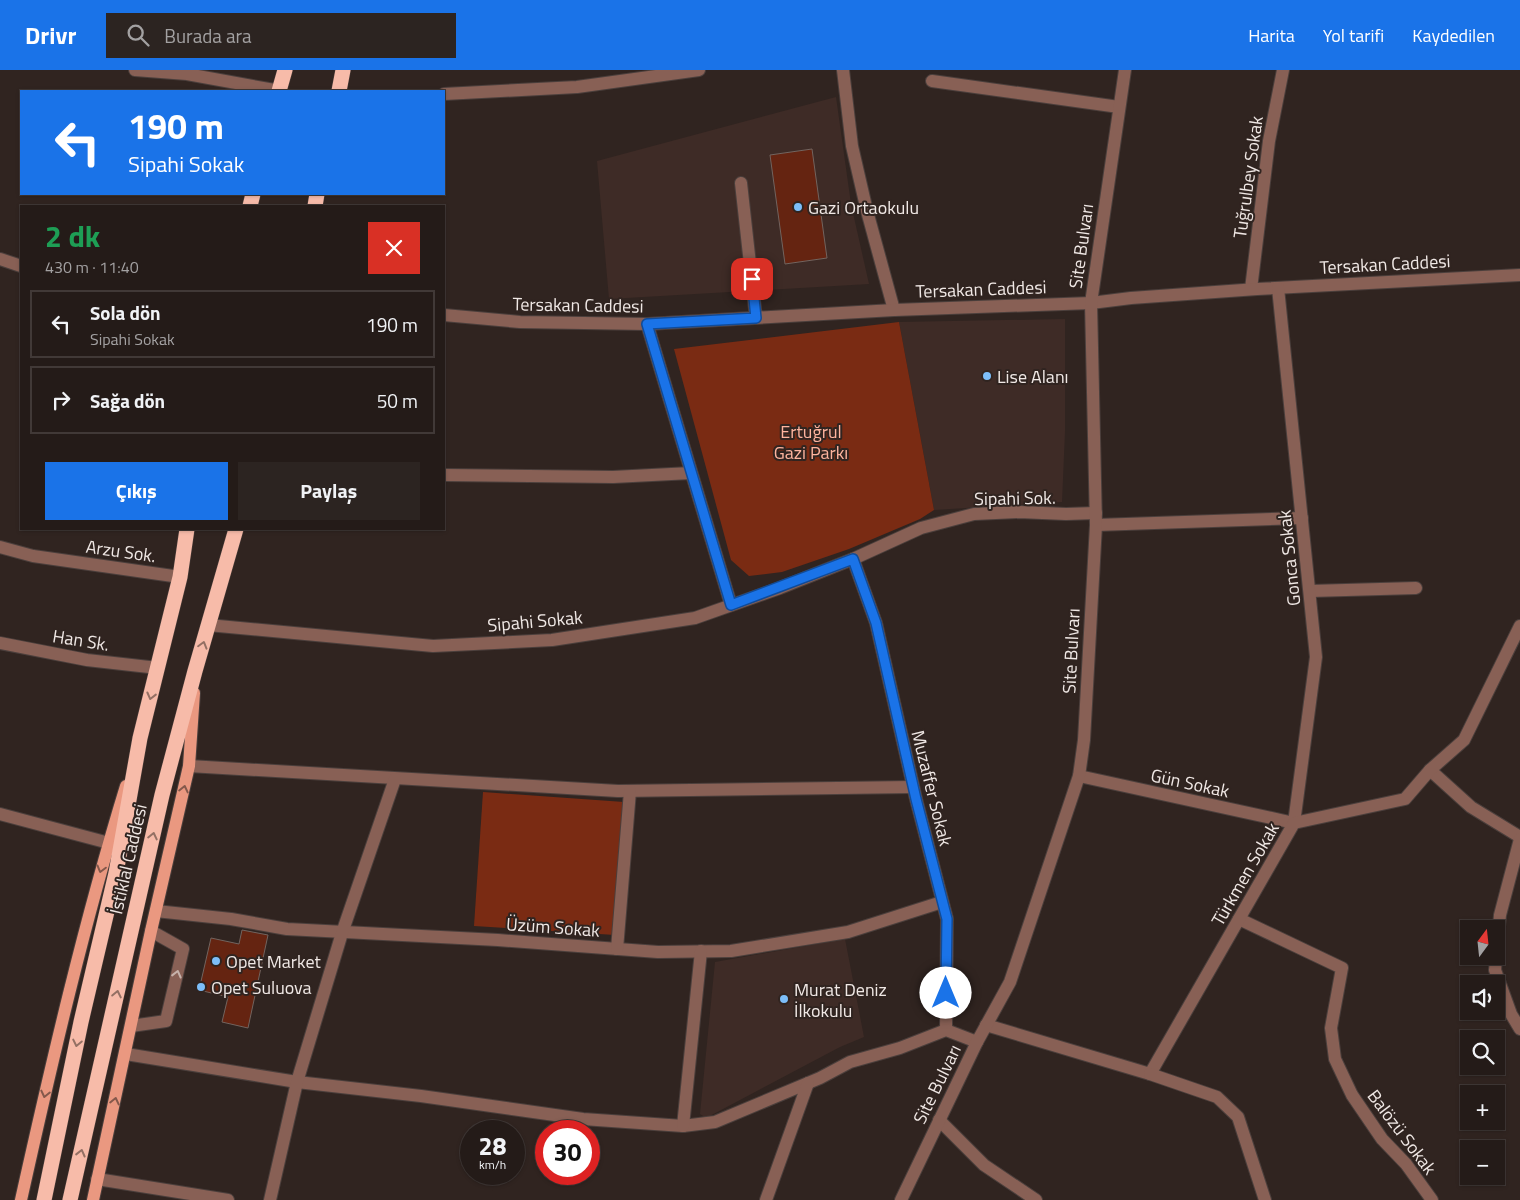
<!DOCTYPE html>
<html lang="tr">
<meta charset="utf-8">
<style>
:root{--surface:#241b18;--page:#2c2421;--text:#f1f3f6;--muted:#a3a1a2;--line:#413937;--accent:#1a73e8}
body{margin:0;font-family:"Titillium Web",sans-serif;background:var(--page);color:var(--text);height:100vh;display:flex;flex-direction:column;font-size:19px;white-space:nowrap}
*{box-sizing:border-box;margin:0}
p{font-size:16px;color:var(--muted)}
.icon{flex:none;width:28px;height:28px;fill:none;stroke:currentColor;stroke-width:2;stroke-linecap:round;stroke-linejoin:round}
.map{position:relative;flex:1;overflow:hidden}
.details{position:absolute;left:20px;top:135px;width:425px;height:325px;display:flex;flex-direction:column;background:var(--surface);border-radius:0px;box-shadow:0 1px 4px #0004,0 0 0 1px var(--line)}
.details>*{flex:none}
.banner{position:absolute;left:20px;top:20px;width:425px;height:105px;border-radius:0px;box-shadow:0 1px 4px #0004,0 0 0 1px var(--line);background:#1a73e8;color:#fff;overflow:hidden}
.needle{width:32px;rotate:15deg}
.buttons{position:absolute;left:1460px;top:850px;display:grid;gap:10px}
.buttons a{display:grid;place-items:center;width:45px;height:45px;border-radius:0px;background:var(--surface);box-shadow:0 1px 4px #0004,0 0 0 1px var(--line);font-size:25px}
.speed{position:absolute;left:460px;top:1050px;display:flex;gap:10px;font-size:25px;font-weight:700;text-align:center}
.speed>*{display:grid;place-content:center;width:65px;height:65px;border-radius:50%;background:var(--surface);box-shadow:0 1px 4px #0004,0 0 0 1px var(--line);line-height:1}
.speed small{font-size:12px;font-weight:400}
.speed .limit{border:8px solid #d22;background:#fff;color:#111}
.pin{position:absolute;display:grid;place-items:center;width:42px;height:42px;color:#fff;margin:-21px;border-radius:10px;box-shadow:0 2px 8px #0006}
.me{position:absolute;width:55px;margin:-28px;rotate:0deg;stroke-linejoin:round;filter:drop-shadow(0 0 4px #0008)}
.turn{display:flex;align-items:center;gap:18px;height:105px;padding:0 25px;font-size:22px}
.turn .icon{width:65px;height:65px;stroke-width:2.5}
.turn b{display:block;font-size:35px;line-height:42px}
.round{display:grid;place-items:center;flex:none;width:52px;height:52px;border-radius:0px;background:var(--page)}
.summary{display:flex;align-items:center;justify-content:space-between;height:85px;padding:0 25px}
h1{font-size:30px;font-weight:700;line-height:38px;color:#1e9e55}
.cta{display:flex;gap:10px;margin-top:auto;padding:10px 25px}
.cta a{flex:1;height:58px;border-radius:0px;background:var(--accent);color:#fff;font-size:20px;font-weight:700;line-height:58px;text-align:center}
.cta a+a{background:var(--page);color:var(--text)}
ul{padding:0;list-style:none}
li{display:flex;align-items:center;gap:15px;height:68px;margin:0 10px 8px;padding:0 15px;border:2px solid var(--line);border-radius:0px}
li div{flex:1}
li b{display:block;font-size:19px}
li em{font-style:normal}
header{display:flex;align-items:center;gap:30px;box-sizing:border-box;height:70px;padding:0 25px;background:var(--accent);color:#fff}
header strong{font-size:24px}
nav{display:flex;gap:28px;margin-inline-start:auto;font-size:18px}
.search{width:350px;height:45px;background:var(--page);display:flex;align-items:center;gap:12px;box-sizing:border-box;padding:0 18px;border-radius:0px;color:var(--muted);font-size:19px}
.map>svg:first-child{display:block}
.built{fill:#3e2b26}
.green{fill:#7a2b13}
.building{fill:#652411;stroke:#72645f}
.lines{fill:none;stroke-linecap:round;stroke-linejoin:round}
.minor-casing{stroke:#4b3f3c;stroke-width:14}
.major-casing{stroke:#4b3f3c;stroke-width:14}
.highway-casing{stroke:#4b3f3c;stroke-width:16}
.minor{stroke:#886055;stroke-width:12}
.major{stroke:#ea9880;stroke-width:12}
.highway{stroke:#f7bba9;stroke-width:15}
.oneway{stroke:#947064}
.oneway2{stroke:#84584b}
.oneway3{stroke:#c6b2ab}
.route-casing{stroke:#114b97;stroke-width:12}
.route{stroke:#1a73e8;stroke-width:9}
.poi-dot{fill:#7dbef9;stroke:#302420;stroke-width:2}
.labels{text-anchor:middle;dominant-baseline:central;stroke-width:4;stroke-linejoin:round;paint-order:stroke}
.street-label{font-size:18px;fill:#f0e8e5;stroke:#302420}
.poi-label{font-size:18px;fill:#f0e8e5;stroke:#302420;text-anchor:start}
.park-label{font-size:18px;fill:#feb49e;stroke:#302420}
</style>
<header>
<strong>Drivr</strong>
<div class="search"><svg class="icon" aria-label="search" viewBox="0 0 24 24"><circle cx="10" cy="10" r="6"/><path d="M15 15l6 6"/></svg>Burada ara</div>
<nav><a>Harita</a><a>Yol tarifi</a><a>Kaydedilen</a></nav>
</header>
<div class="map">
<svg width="1520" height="1130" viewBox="0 0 1520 1130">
<rect width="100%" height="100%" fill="#302420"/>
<!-- built -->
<g class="built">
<polygon points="836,27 851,134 869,214 609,229 597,91"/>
<polygon points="1065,249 1065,361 1062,432 934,440 899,252"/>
<polygon points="845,869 864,967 840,977 706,1048 700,1044 715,892"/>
</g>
<!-- green -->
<g class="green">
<polygon points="899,252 934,440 920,449 849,479 782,502 749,506 731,490 674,279"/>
<polygon points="483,722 624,732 615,865 474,856"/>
</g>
<!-- building -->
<g class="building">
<polygon points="812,79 827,188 785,194 770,85"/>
<polygon points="242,860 268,865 248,958 222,952 228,927 199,920 211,868 239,874"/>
</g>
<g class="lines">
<defs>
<g id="minor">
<polyline points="135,0 187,4 280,21"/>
<polyline points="843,0 852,76 867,141 894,240"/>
<polyline points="932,11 1119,37"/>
<polyline points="444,24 577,17 699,0"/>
<polyline points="741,113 756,248"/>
<polyline points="0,189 21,196"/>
<polyline points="1251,219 1269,71 1283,0"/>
<polyline points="444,245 520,252 647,254 894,240 1091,233 1131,228 1257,219 1520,205"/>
<polyline points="647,254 731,535"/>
<polyline points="444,405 613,407 691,403"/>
<polyline points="1096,455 1302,448"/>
<polyline points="0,477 33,486 180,507"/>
<polyline points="853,489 876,553 916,729 947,849 946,960"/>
<polyline points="1310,521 1416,518"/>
<polyline points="208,555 433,576 552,570 695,548 780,518 853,489 921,458 974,444 1019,442 1066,444 1096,443"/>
<polyline points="0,573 87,590 158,598"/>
<polyline points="189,696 618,721 913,717"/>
<polyline points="1430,700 1471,737 1520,767"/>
<polyline points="1079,706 1294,753 1316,587 1278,218"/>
<polyline points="0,744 109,773"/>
<polyline points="1520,769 1500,845 1495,900 1511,944 1520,959"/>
<polyline points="156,841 231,849 287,859 498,870 658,882 731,881 848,862 942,832"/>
<polyline points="1239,849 1342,898 1331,958 1335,989 1352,1025 1382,1069 1406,1094 1432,1130"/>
<polyline points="617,879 630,721"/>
<polyline points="986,955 1150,1004 1294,753 1405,729 1430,700 1464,670 1520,556"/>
<polyline points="131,956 166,951 183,879 151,861"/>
<polyline points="126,984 297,1012 421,1026 583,1049 683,1056 715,1052 820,1008 850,992 900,978 946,960 977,972"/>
<polyline points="1150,1004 1217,1027 1238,1047 1265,1130"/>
<polyline points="939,1050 984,1095 1036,1130"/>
<polyline points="683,1056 701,881"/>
<polyline points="97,1109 228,1130"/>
<polyline points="270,1130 297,1012 342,863 395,709"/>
<polyline points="766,1130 808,1013"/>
<polyline points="901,1130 977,972 1010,912 1079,706 1084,670 1096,455 1091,233 1125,0"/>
</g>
<g id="major">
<path d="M21,1130C52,991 84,853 126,716"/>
<polyline points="93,1130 151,861 189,696 194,623"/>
</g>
<g id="highway">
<polyline points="279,21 285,0"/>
<polyline points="339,21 343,0"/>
<polyline points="250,136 253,124"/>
<polyline points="315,136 317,124"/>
<polyline points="44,1130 81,952 116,803 140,668 180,507 187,459"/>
<polyline points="70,1130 162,725 195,601 236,459"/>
</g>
</defs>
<!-- minor casing -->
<use href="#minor" class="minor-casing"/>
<!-- major casing -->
<use href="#major" class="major-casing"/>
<!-- highway casing -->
<use href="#highway" class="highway-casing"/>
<!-- minor -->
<use href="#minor" class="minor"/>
<!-- major -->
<use href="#major" class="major"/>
<!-- highway -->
<use href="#highway" class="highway"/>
</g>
<!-- one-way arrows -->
<defs><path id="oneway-chevron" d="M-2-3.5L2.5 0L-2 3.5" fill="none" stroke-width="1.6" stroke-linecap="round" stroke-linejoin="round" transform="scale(1.25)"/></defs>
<g class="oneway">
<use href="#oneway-chevron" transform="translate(203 575) rotate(-74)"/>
<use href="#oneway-chevron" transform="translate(151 626) rotate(104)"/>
<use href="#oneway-chevron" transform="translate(153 766) rotate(-77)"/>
<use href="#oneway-chevron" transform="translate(117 924) rotate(-78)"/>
<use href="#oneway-chevron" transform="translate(77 973) rotate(102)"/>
<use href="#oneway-chevron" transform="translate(81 1083) rotate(-76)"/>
</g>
<g class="oneway2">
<use href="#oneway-chevron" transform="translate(184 719) rotate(-77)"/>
<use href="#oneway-chevron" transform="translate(101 799) rotate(105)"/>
<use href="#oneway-chevron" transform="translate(45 1024) rotate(103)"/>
<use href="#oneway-chevron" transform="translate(115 1031) rotate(-77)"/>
</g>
<use class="oneway3" href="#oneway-chevron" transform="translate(177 904) rotate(-76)"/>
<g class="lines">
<defs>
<polyline id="route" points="752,209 756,248 647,254 731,535 853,489 876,553 916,729 947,849 946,923"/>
</defs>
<!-- route casing -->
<use href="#route" class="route-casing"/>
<!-- route -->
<use href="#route" class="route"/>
</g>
<!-- markers -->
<g class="poi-dot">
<circle cx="798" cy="137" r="5"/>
<circle cx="987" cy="306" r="5"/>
<circle cx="216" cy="891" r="5"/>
<circle cx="201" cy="917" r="5"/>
<circle cx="784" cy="929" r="5"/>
</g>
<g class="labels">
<!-- street labels -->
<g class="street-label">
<text transform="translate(1248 107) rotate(-82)">Tuğrulbey Sokak</text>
<text transform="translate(1081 176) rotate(-82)">Site Bulvarı</text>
<text transform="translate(1385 194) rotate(-3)">Tersakan Caddesi</text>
<text transform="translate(981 219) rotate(-2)">Tersakan Caddesi</text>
<text transform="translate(578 235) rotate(1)">Tersakan Caddesi</text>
<text transform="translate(1015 428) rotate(-1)">Sipahi Sok.</text>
<text transform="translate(121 481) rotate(8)">Arzu Sok.</text>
<text transform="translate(1289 488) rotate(-96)">Gonca Sokak</text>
<text transform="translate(535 551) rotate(-5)">Sipahi Sokak</text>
<text transform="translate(81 570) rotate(9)">Han Sk.</text>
<text transform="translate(1071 581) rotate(-87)">Site Bulvarı</text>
<text transform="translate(1190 713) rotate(12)">Gün Sokak</text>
<text transform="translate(932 718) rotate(76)">Muzaffer Sokak</text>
<text transform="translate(128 789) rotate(-77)">İstiklal Caddesi</text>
<text transform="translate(1245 804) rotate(-60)">Türkmen Sokak</text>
<text transform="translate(553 857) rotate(4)">Üzüm Sokak</text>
<text transform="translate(937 1014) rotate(-64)">Site Bulvarı</text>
<text transform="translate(1402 1062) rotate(53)">Balözü Sokak</text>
</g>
<!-- poi labels -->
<g class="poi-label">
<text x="808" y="137">Gazi Ortaokulu</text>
<text x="997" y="306">Lise Alanı</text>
<text x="226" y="891">Opet Market</text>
<text x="211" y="917">Opet Suluova</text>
<text x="794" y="919">Murat Deniz<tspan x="794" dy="21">İlkokulu</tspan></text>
</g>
<!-- park labels -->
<g class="park-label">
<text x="811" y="361">Ertuğrul<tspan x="811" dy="21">Gazi Parkı</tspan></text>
</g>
</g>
</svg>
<div class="buttons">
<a><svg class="needle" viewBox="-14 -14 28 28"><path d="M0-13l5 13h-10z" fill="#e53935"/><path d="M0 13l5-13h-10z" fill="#a3a1a2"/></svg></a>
<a><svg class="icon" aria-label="sound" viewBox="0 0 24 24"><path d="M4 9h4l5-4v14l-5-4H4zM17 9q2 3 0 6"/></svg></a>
<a><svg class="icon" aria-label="search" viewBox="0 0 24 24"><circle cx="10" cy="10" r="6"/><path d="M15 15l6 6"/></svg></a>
<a>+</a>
<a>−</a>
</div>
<div class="speed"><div>28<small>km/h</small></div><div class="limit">30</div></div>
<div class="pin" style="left:752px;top:209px;background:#d93025"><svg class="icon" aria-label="arrive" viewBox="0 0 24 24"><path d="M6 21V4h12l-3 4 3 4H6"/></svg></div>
<svg class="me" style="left:946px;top:923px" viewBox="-20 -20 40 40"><circle r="19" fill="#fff"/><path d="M0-13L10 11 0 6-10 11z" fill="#1a73e8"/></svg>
<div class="banner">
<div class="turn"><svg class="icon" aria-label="left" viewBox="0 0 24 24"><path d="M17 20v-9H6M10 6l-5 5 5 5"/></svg><div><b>190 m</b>Sipahi Sokak</div></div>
</div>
<section class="details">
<div class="summary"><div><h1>2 dk</h1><p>430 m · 11:40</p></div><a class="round" style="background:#d93025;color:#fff"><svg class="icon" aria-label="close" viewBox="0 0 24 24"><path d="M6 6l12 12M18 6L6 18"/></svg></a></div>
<ul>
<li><svg class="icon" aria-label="left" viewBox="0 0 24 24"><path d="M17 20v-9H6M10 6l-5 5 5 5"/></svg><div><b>Sola dön</b><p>Sipahi Sokak</p></div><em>190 m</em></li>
<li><svg class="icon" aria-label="right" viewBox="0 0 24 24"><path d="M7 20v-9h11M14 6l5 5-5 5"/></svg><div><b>Sağa dön</b></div><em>50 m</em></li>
</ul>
<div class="cta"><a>Çıkış</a><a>Paylaş</a></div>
</section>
</div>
